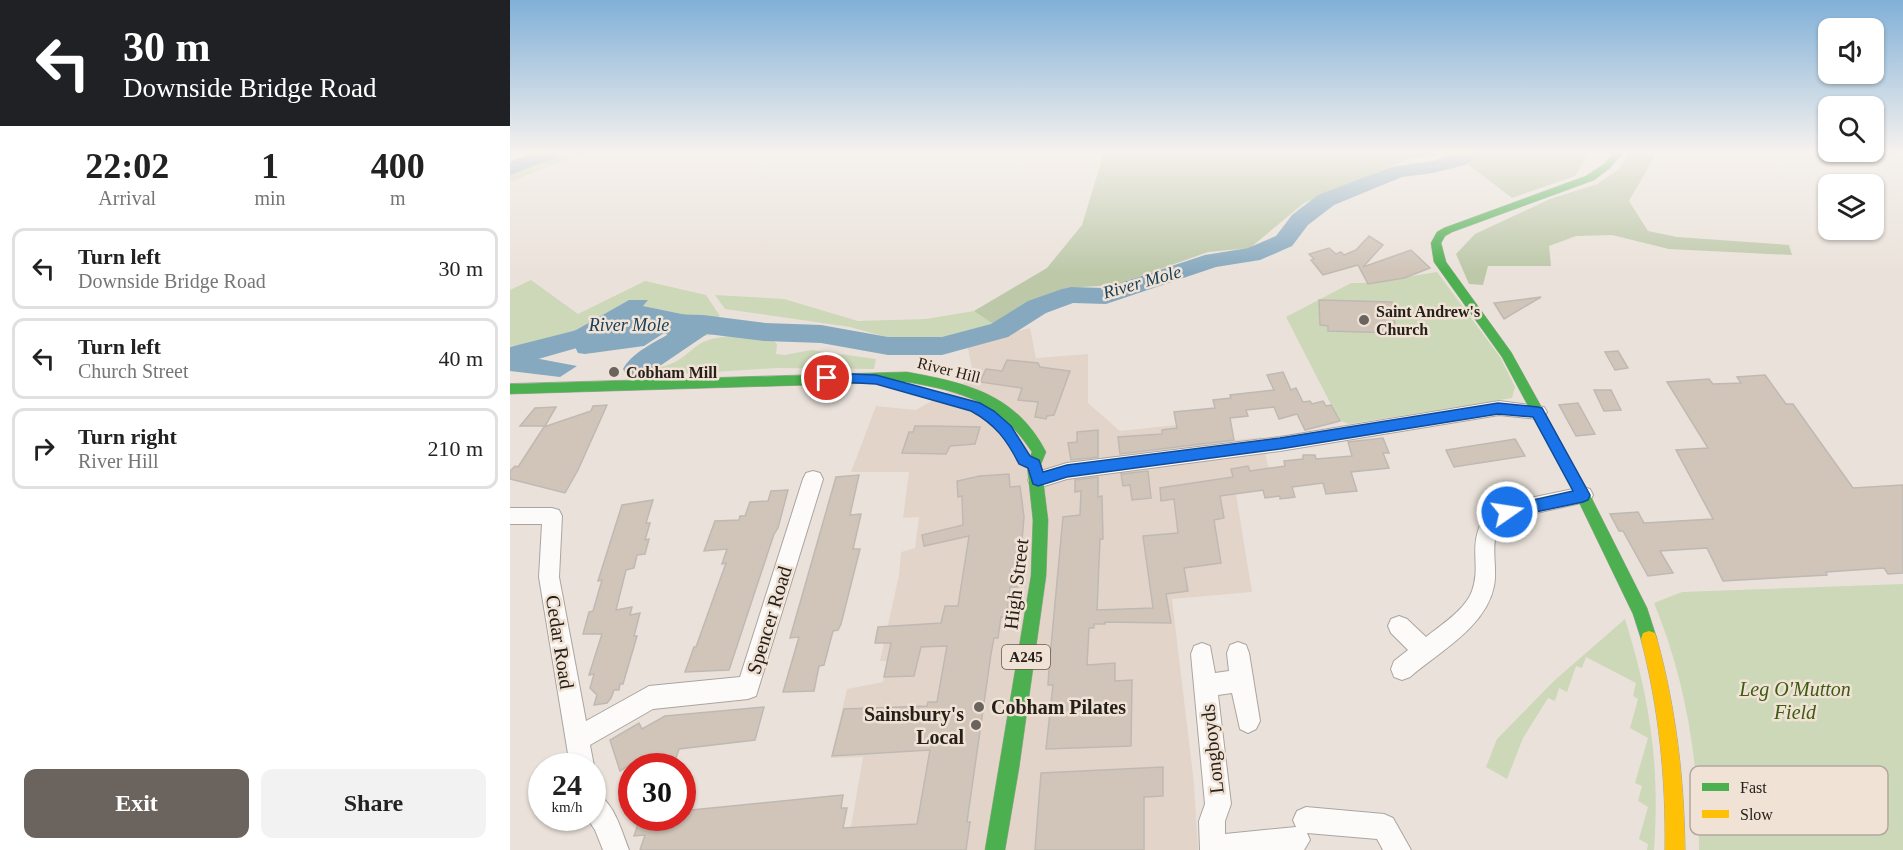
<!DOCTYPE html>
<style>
:root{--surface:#fff;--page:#f2f2f2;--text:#222;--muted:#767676;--line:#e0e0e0;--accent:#6b645e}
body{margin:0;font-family:Georgia,serif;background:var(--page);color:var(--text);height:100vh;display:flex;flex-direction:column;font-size:22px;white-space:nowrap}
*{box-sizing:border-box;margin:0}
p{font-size:20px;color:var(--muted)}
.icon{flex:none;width:33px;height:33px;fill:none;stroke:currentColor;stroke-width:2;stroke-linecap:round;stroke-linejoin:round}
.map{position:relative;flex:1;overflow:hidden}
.sheet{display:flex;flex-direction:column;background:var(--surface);width:510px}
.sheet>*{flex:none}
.banner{background:#202124;color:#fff;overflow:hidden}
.fabs{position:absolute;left:1308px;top:18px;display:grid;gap:12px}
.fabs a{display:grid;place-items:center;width:66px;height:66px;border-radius:12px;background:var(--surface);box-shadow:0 2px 4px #0004;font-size:30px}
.speed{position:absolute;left:18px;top:753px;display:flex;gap:12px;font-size:30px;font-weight:700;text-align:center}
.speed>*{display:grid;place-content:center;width:78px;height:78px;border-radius:50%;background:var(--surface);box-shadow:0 2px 4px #0004;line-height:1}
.speed small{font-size:15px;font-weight:400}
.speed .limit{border:9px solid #d22;background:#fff;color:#111}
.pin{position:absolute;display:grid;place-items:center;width:51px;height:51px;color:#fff;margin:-26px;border:3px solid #fff;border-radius:50%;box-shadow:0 2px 6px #0007}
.me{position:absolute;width:66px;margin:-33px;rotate:77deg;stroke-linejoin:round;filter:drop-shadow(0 0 4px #0008)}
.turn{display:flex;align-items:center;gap:21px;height:126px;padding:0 24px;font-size:27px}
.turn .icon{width:78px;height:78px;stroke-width:2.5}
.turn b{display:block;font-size:42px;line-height:51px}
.eta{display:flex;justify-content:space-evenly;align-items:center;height:102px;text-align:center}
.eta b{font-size:36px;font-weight:800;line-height:42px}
.primary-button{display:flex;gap:12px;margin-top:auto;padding:12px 24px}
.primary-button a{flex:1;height:69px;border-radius:12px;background:var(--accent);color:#fff;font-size:24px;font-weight:800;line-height:69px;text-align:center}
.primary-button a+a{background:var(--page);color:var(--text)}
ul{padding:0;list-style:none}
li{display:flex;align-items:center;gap:18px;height:81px;margin:0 12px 9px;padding:0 12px;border:3px solid var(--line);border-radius:12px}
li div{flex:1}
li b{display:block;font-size:22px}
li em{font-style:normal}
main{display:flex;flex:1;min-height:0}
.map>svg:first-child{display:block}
.commercial{fill:#e3d4ca}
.green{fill:#ccd8b8}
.forest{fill:#bdc8a9}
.water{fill:#87a9bf}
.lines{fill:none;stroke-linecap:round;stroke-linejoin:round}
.river{fill:#87a9bf;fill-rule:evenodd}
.building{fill:#d1c5b9;stroke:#bfb9b3;stroke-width:1.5}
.street-casing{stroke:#aba49f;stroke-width:2}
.fast-casing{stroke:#aba49f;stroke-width:1}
.slow-casing{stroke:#aba49f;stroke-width:1}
.street{fill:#fcfbf9;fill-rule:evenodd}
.fast{fill:#4caf50;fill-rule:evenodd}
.slow{fill:#ffc107;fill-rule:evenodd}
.route{fill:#1a73e8;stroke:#114b97;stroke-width:1.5}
.poi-dot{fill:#6b645e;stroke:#f0e2d4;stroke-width:2}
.labels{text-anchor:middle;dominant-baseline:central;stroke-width:5;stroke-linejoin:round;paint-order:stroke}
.shield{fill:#f0e2d4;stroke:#635a52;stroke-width:1.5}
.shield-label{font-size:15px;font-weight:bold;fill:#26201b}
.poi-label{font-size:16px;font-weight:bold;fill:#26201b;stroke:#f0e2d4;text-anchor:start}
.street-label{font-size:16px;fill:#26201b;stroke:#f0e2d4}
.water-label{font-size:18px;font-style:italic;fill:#18415b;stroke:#f0e2d4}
.near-street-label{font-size:20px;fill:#26201b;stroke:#f0e2d4}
.near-park-label{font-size:20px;font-style:italic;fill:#3b5c13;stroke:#f0e2d4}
.near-poi-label{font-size:20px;font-weight:bold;fill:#26201b;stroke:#f0e2d4;text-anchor:start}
.key{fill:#f0e2d4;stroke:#b3a89c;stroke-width:1.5}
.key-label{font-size:16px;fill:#26201b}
</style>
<main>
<section class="sheet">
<div class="banner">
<div class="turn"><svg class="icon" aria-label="left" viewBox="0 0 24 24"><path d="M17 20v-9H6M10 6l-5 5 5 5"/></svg><div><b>30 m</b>Downside Bridge Road</div></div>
</div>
<div class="eta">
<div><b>22:02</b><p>Arrival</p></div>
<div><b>1</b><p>min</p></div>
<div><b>400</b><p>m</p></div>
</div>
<ul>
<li><svg class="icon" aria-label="left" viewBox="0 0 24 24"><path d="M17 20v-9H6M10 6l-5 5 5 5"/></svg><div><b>Turn left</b><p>Downside Bridge Road</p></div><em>30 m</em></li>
<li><svg class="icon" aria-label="left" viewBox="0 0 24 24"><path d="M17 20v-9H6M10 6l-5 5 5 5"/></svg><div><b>Turn left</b><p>Church Street</p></div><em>40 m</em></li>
<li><svg class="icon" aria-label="right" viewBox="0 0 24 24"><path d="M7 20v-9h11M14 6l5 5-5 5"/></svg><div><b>Turn right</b><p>River Hill</p></div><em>210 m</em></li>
</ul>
<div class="primary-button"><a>Exit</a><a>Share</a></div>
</section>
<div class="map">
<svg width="1393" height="850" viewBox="0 0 1393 850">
<rect width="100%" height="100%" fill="#eae2da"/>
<!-- commercial -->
<polygon class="commercial" points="520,328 526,358 578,354 578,403 610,431 666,425 670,447 751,437 764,490 726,494 742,592 662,599 684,783 688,850 337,850 353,757 321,758 337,689 373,682 377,661 370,661 389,575 391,552 405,548 409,517 393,518 399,472 341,472 366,406 406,410 464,377 457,344"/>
<!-- green -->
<g class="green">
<polygon points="52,153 73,153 0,182 0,175"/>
<polygon points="927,272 990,357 1005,387 1002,398 839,424 829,420 776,317 841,283 859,283"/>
<polygon points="21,280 68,314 135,281 196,295 210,316 201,320 133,306 137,301 119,300 43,343 0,346 0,290"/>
<polygon points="205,295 274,299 348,321 416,319 464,311 483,324 463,333 422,339 384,339 340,327 215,309"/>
<polygon points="198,322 231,323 231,327 210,334 176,338"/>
<path d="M249,330H259L261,338L267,344L266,354L275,355L301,350L366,359L364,369L267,368L126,377L129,370C143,369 158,367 170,359C178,354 185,346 193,342C211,334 231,338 249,330Z"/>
<path d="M1393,584V850H1189C1189,764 1177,683 1144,603L1172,592Z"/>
<path d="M1115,619C1140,699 1150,765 1144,850H1137L1138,844L1129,839L1138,807L1128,801L1132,786L1125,783L1138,738L1120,728L1128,699L1123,696L1126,683L1076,657L1072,668L1066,666L1057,692L1049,688L1045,701L1038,698L1013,738L997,779L976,767L987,739L1046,679Z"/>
</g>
<!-- forest -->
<g class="forest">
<polygon points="594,153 1079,153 1065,176 1002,198 943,153 900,158 794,203 740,248 698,252 605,285 556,288 483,324 464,311 537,268 572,225"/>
<polygon points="1119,153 1143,153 1144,158 1119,201 1138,231 1167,237 1279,245 1282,255 1159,249 1102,235 1066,236 1039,246 1041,266 978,266 973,285 959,284 946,254 965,234 1040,199 1087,184 1109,169"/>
</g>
<!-- water -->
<g class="water">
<polygon points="119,300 138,300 133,306 201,320 177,344 154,333 134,346 75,354 68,353 64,345 44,347 43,343"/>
<polygon points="0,347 28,347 19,357 67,366 50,377 0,371"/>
</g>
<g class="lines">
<!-- river -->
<g class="river">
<polygon points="22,153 50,153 47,157 0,175 0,162"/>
<path d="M947,153H972L955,165L923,173L892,177L824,205L798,225L782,246L750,260L706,267L596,304L563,303L536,313L498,337L432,355H378L311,343L255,341L197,334L135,376L126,379L117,376L113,369C122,352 146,342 162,332L148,329L144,323L148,317L157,314L193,315L255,323L311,325L378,337H432L481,324L518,301L552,289L561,287L595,288L695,255L738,248L766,236L782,215L808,195L881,167L923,161Z"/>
<polygon points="79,327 88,330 92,336 88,342 0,367 0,347"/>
</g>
</g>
<!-- building -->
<g class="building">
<polygon points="859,236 873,245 853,267 901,250 920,268 894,278 858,284 848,265 813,275 801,260 804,259 799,254 819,248 826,254 831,252 834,255 846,250"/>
<polygon points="1031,297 994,319 984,303"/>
<polygon points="809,300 882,302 886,333 818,331 818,326 810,325"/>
<polygon points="1108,351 1118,368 1105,370 1095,352"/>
<polygon points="497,360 528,363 530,367 560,371 544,415 537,416 536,419 525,417 528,402 508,400 512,388 470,382 476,369 492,371"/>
<polygon points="773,372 781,390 786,388 793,402 800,401 802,404 813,401 816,406 821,405 830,421 795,430 787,414 769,419 764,407 736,410 738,416 720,418 724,440 610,454 608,437 652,434 652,430 667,428 664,412 705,408 703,400 721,398 720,395 764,390 757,375"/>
<polygon points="1255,375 1276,404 1283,404 1343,488 1393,485 1393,573 1378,574 1374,568 1316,572 1317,575 1213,581 1197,548 1150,551 1163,573 1138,576 1113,531 1109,531 1100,514 1128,512 1134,523 1203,519 1166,450 1198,448 1157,382 1199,379 1203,384 1231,383 1227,377"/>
<polygon points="1084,390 1101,390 1111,410 1094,411"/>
<polygon points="1068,403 1085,434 1066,436 1049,405"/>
<polygon points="97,405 68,470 55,493 0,479 0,471 5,466 8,467 34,427 81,411 83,406"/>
<polygon points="46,407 35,426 10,426 25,408"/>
<polygon points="405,426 423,426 470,427 465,444 440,446 436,454 392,453 399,432 403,432"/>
<polygon points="588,430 588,457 561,460 558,443 567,442 567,432"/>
<polygon points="873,438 879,453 873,453 879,468 841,472 847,491 816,494 813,483 782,487 785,497 770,499 770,496 755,498 753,490 710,496 714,518 704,520 711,563 674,568 678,591 656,594 661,623 595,622 595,624 584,624 584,628 579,628 577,665 605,663 605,681 622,680 621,746 536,749 543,685 538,685 539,668 553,517 570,515 571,491 565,492 565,480 588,477 588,497 592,496 593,539 590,539 587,610 643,608 633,536 668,533 664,499 651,501 650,488 723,477 721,469 738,466 740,471 775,466 774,461 793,459 793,455 805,455 806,459 842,456 838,442"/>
<polygon points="1005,439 1015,456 944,467 936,450"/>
<polygon points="638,471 641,498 622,500 620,485 613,486 611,474"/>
<polygon points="499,474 500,487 510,486 514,517 508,587 500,587 497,617 491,617 488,638 484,638 481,654 457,822 460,822 456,850 130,850 135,835 124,836 130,818 172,818 172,811 322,796 333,795 331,808 337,808 333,828 407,824 420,750 322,756 334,709 417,706 418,702 427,702 437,646 411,647 404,676 374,677 381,643 365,643 368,627 431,623 435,606 448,606 459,536 414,546 412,535 453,525 452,496 448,497 447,481 470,476"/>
<polygon points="349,475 340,515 351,514 343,549 350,549 331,624 328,630 323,631 314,665 309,666 304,691 273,692 289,637 280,638 326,477"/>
<polygon points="278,490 268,528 264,534 219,670 175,672 184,647 186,647 216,563 212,564 217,549 194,551 205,521 229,520 230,516 235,516 240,502 258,501 261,491"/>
<polygon points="143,500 136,523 140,523 135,540 139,539 135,554 127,555 124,568 116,570 106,610 122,607 120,615 130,613 124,636 127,636 113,684 110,684 109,690 104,690 101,698 97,703 84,705 87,695 80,688 84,674 79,675 92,634 73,634 79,612 83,611 92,580 88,581 112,505"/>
<polygon points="254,707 245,740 169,749 165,761 161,761 159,766 127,766 129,759 110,771 100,740 129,723 132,729 155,716"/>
<polygon points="653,767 653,796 634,797 634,850 525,850 531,773"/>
</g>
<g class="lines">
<defs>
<g id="street">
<polygon points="989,401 1034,407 1037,412 1034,417 1028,419 989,415 770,451 557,479 528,488 521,486 518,480 521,474 557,463 770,437"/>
<polygon points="303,471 310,473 313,479 246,696 238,699 143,709 80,745 84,766 82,770 82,766 60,766 29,577 32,524 0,524 0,508 42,508 49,510 52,516 49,577 76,721 139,686 230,677 293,479 296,473"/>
<path d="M1073,487L1080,489L1083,495L1080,501L1013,516L990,526C979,544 988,566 984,586C976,627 929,652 900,677L892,680L884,677L881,669L884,661L898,650L881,633L878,626L881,619L889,616L897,619L916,637C931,625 955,610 962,591C972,563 956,546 976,514L1010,500Z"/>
<polygon points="728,642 736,645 739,653 750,721 746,729 738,733 730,729 722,693 708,695 721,804 715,821 715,834 786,827 783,820 787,811 796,807 874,814 883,818 901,850 873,850 867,839 797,833 800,840 794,850 690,850 689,821 695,804 681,654 684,646 692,643 700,646 705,673 719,671 717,653 720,645"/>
<path d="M82,791C104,800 111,830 119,850H93L85,830L77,818H82Z"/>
</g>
<g id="fast">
<polygon points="1103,153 1113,153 1100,168 1084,180 942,232 935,236 931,243 936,262 1001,352 1078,491 1137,608 1147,639 1145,645 1139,647 1133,645 1123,614 1067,498 992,357 924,262 921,243 927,232 934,228 1076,176 1094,164"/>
<path d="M397,372C457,383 506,394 536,452L531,464L538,520L536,576L509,768L495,850H475L521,576L523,520L517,464L522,452C489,402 454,392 397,382L0,394V384Z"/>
</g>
<path id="slow" d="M1139,631L1145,633L1147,639C1166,709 1174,778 1175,850H1155C1156,778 1149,709 1131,639L1133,633Z"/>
</defs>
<!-- street casing -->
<use href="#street" class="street-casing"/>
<!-- fast casing -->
<use href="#fast" class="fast-casing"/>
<!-- slow casing -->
<use href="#slow" class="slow-casing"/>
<!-- street -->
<use href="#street" class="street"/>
<!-- fast -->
<use href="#fast" class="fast"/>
<!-- slow -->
<use href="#slow" class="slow"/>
</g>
<!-- sky -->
<linearGradient id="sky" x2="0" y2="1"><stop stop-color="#81b0d8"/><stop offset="0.56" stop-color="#f6f2ee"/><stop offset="1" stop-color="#f6f2ee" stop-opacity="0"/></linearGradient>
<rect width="1393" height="272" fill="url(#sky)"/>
<!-- route -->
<path class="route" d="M317,373L366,375L470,403L484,411L501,426L520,456L529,460L533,472L557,465L770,438L988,403L1028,407L1032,408L1080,495L1078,500L1073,502L997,518L992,516L990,512L992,507L1063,491L1023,417L988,414L770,449L557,477L528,486L523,484L518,468L509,464C497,440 485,424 461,411L366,384L312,381L310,378L312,374Z"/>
<!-- markers -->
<g class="poi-dot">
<circle cx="854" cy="320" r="6"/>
<circle cx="104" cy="372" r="6"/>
<circle cx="469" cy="707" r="6"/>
<circle cx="466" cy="725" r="6"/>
</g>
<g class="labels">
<!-- shield labels -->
<rect class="shield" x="492" y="645" width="48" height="24" rx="4.5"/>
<g class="shield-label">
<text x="516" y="657">A245</text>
</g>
<!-- poi labels -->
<g class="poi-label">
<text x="866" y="311">Saint Andrew's<tspan x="866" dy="18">Church</tspan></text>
<text x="116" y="372">Cobham Mill</text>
</g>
<!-- street labels -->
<g class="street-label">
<text transform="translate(439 370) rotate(14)">River Hill</text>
</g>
<!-- water labels -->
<g class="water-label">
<text transform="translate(632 282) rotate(-16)">River Mole</text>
<text x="119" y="325">River Mole</text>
</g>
<!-- near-street labels -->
<g class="near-street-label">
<text transform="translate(506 584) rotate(-83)">High Street</text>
<text transform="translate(259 620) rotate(-73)">Spencer Road</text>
<text transform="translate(50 642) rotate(81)">Cedar Road</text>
<text transform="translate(702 749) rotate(-96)">Longboyds</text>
</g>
<!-- near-park labels -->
<g class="near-park-label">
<text x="1285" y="689">Leg O'Mutton<tspan x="1285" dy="23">Field</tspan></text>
</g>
<!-- near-poi labels -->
<g class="near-poi-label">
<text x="481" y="707">Cobham Pilates</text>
<text x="454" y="714" text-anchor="end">Sainsbury's<tspan x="454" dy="23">Local</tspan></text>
</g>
</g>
<!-- legend -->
<rect x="1180" y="766" width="198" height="69" rx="9" class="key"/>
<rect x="1192" y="783" width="27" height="8" fill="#4caf50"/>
<rect x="1192" y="810" width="27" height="8" fill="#ffc107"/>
<g class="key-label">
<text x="1230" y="793">Fast</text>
<text x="1230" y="820">Slow</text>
</g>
</svg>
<div class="fabs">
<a><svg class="icon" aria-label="sound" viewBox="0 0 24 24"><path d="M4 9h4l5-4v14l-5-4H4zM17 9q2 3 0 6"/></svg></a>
<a><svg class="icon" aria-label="search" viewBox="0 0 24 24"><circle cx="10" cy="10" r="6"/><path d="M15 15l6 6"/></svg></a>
<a><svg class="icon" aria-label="layers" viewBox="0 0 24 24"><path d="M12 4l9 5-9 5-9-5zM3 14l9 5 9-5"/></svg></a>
</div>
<div class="speed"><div>24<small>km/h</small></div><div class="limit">30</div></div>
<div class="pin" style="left:317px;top:378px;background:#d93025"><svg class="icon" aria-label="arrive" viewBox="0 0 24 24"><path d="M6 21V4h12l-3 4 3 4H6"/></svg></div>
<svg class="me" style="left:997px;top:512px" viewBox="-20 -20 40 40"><circle r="17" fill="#1a73e8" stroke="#fff" stroke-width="3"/><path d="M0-11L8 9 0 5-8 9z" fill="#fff"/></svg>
</div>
</main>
